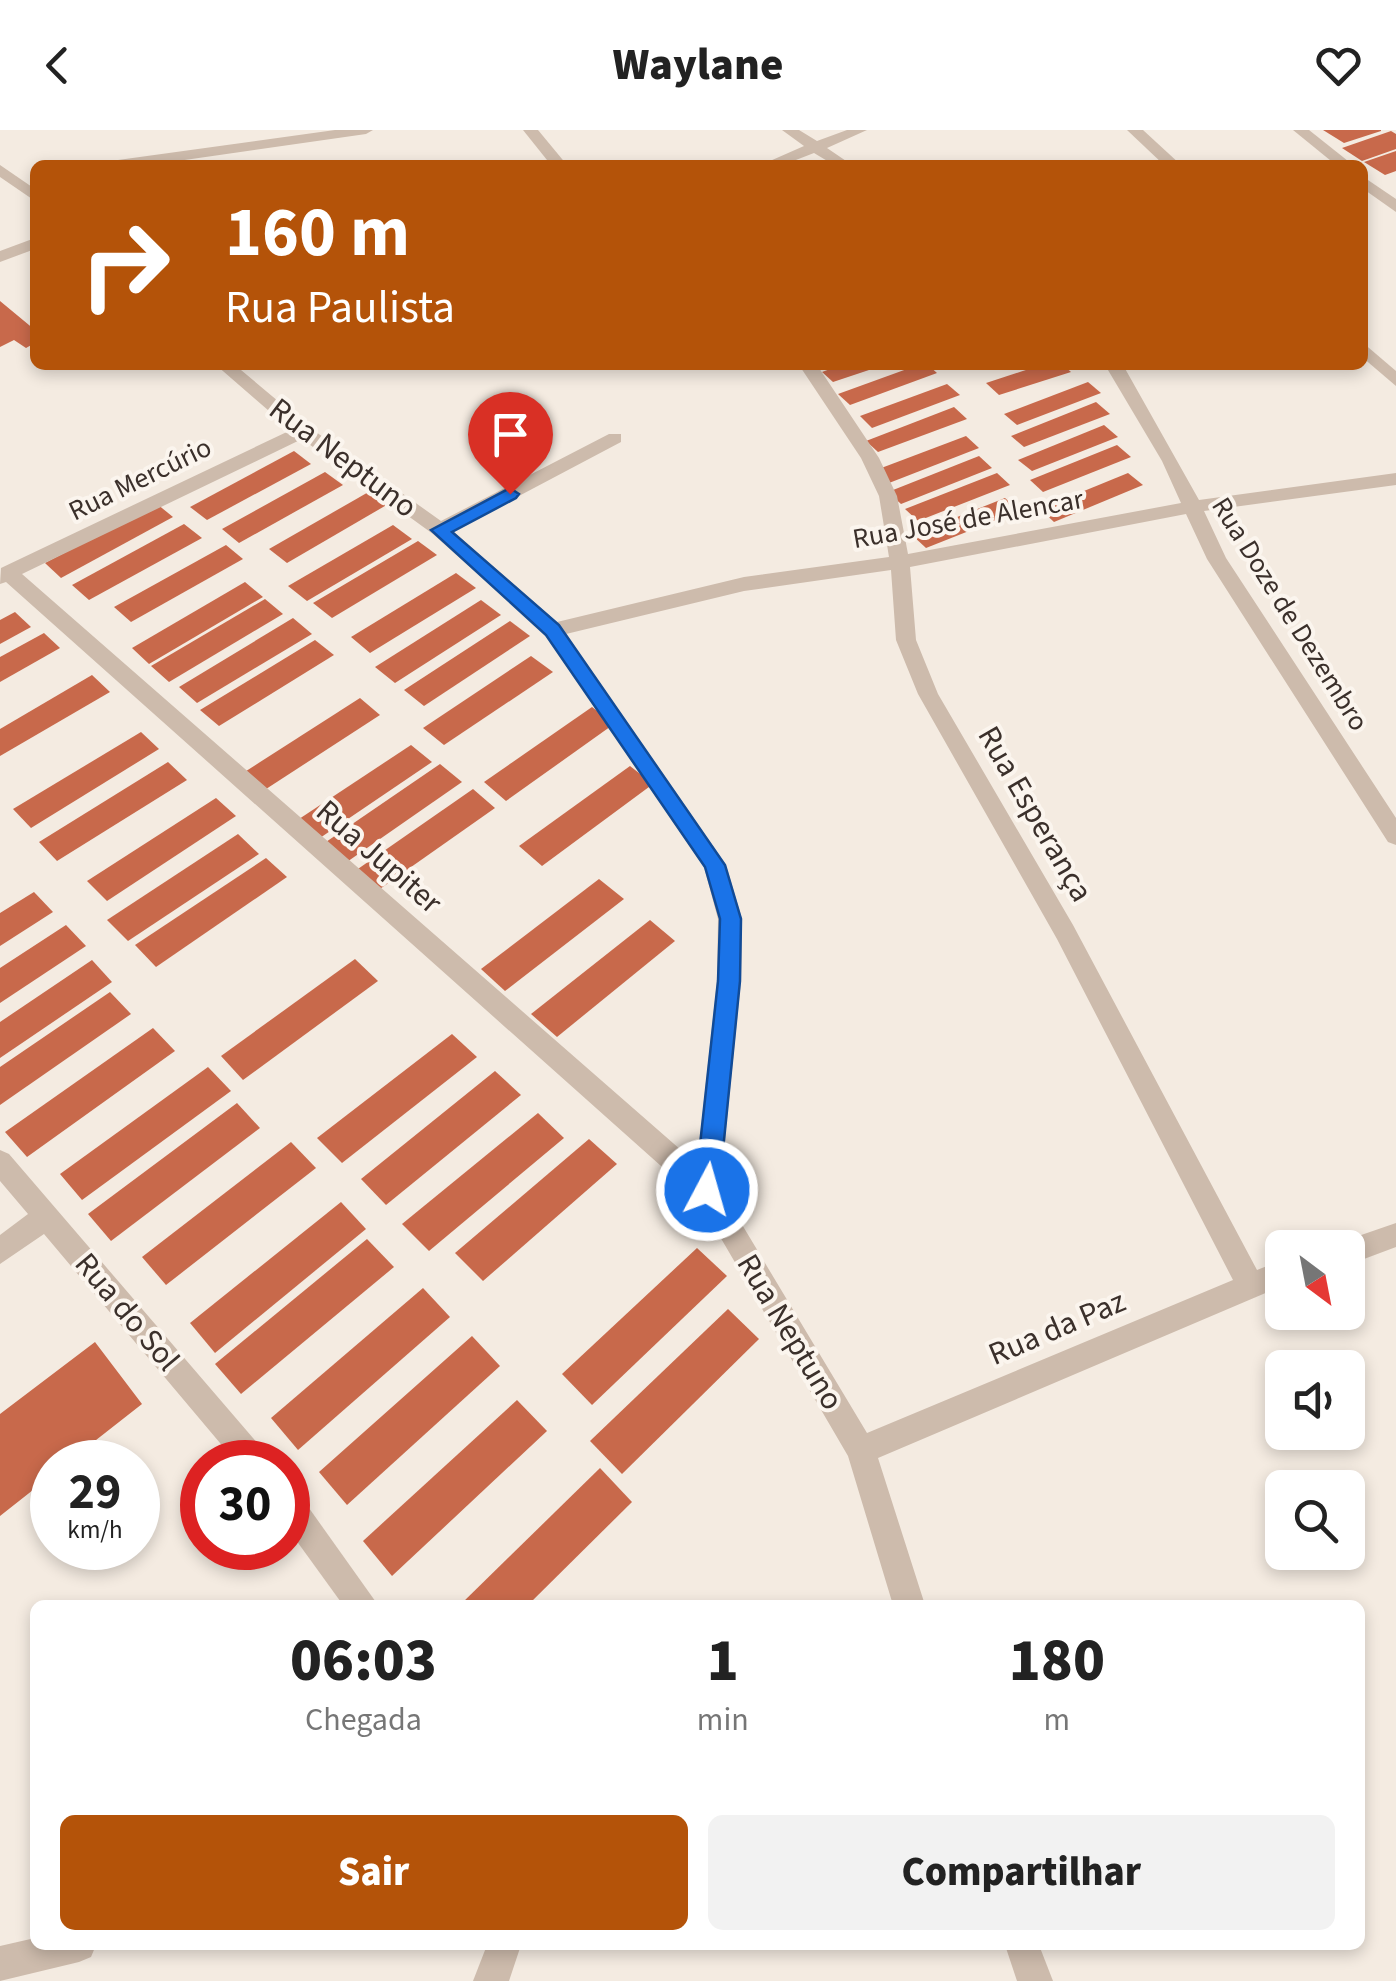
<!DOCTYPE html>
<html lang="pt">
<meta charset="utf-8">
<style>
:root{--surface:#fff;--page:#f2f2f2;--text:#222;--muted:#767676;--accent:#b45309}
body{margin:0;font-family:"Source Sans 3",sans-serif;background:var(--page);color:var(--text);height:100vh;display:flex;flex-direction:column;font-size:38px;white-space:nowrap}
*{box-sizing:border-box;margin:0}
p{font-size:32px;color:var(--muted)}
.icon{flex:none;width:55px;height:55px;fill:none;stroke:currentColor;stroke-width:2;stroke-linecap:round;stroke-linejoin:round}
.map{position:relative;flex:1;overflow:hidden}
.panel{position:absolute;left:30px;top:1470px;width:1335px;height:350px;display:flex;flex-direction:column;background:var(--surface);border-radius:15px;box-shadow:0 5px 15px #0003}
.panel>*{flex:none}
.hud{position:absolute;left:30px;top:30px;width:1338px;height:210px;border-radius:15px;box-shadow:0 5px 15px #0003;background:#b45309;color:#fff;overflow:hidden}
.needle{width:65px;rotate:148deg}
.controls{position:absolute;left:1265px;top:1100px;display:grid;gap:20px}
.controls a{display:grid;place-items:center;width:100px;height:100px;border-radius:15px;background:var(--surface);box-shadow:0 5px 15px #0003;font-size:50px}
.speed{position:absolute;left:30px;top:1310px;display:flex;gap:20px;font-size:50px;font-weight:700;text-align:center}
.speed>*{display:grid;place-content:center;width:130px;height:130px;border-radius:50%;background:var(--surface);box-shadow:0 5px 15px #0003;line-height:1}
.speed small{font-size:25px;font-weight:400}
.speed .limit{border:15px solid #d22;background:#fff;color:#111}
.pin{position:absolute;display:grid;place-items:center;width:85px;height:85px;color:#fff;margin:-102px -42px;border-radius:50% 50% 50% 0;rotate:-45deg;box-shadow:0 0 10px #0007}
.pin .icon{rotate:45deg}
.me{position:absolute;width:110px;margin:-55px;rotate:6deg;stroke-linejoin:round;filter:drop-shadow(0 0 8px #0008)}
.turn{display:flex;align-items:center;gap:35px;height:210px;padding:0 30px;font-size:45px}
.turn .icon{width:130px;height:130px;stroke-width:2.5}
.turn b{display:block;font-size:70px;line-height:85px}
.eta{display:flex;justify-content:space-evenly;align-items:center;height:170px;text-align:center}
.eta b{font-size:60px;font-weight:800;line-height:70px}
.button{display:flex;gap:20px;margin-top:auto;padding:20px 30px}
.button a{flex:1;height:115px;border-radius:15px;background:var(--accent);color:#fff;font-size:40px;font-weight:800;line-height:115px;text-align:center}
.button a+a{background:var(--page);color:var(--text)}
header{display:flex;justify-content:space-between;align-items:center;height:130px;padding:0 30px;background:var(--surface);font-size:45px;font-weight:800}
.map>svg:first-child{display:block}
.building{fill:#c8694b}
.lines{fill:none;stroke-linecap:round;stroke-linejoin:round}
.minor{fill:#cdbbac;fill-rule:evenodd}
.route{fill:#1a73e8;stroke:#114b97;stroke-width:2.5}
.labels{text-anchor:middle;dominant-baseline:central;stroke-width:8;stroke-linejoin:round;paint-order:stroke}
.far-street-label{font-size:28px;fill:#3b302b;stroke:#fbf5ee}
.street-label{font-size:32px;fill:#3b302b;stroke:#fbf5ee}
</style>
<header><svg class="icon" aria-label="back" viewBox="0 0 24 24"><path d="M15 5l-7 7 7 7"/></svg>Waylane<svg class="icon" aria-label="heart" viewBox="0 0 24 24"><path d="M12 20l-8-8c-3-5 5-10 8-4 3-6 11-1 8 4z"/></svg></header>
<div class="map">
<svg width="1396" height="1851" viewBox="0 0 1396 1851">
<rect width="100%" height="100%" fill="#f4ebe1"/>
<!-- building -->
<g class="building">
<polygon points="1323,0 1381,0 1381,1 1344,13"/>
<polygon points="1391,1 1396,4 1396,19 1362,31 1342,18"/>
<polygon points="1396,21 1396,41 1385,45 1364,32"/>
<polygon points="0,171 35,200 35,213 26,218 14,210 0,217"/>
<polygon points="841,235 880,235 881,236 833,252 822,242"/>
<polygon points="918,235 928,235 937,243 850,275 838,264"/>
<polygon points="1041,235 1063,235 1071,242 999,265 986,253"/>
<polygon points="1088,252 1101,263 1017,295 1004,284"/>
<polygon points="947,254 960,265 872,298 860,286"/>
<polygon points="1096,272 1110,284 1024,317 1011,306"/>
<polygon points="954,277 967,289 878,322 866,311"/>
<polygon points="1104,295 1118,307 1032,341 1018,330"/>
<polygon points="966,306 979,318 889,353 876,340"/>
<polygon points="1117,315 1131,327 1043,362 1030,350"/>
<polygon points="294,321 311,334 207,390 190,377"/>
<polygon points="979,326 992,338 901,374 888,362"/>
<polygon points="325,342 343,355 239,413 222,399"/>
<polygon points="997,343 1010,355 918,391 905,379"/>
<polygon points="1128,343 1143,355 1054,392 1040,379"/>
<polygon points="372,360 390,373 287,433 269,419"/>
<polygon points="1005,368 1019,381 926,418 912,405"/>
<polygon points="157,374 173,387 61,448 45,433"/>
<polygon points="184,394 202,408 89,470 72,455"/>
<polygon points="393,395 412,409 307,471 288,456"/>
<polygon points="418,411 437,425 332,488 313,473"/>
<polygon points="226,415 243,429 131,492 114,477"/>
<polygon points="456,443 476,458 370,523 351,507"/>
<polygon points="245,452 263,467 149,534 132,518"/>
<polygon points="265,469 283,484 169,552 151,536"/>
<polygon points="481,470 501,485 395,553 375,537"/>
<polygon points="15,482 31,497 0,514 0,490"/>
<polygon points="293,488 312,504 197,573 179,557"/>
<polygon points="510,491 530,506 424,576 404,560"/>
<polygon points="44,503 60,518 0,552 0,527"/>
<polygon points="315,510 334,525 219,596 200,580"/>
<polygon points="531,526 553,542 444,615 423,598"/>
<polygon points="92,545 110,562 0,626 0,599"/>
<polygon points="360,568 380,585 263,661 243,643"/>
<polygon points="592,577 614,594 506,671 484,652"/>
<polygon points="141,602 159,619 31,698 13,679"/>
<polygon points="411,615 432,632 314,712 293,693"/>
<polygon points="168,632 187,650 57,731 39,712"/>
<polygon points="440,634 462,652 344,734 323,714"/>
<polygon points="630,636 653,654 542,736 519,716"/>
<polygon points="473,659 495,678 377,761 355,741"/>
<polygon points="216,668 236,686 107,771 87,751"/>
<polygon points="238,704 259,724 128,811 107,790"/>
<polygon points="266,728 287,747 156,837 135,815"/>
<polygon points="599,749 624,769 505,861 481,839"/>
<polygon points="34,762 53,782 0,816 0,783"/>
<polygon points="650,790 675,811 557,907 531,884"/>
<polygon points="66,795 86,816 0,873 0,838"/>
<polygon points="355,829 378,851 243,950 221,926"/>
<polygon points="92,830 112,852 0,928 0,892"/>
<polygon points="110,862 131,884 0,975 0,937"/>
<polygon points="153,898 175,921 27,1027 5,1002"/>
<polygon points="452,904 477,927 342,1033 317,1008"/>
<polygon points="208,937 231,961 82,1070 60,1044"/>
<polygon points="495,941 521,965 386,1075 361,1049"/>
<polygon points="237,973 260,998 111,1111 88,1084"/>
<polygon points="538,983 564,1008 429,1121 402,1094"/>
<polygon points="589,1009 617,1034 483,1151 455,1123"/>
<polygon points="291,1012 316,1038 166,1155 142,1127"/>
<polygon points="341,1072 366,1099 215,1223 190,1193"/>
<polygon points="367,1109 394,1137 241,1264 215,1234"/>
<polygon points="697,1118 727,1146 592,1275 562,1244"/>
<polygon points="423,1158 450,1187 298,1320 271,1288"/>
<polygon points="728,1179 759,1209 622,1344 590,1311"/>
<polygon points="472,1206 500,1236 347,1375 319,1342"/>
<polygon points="95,1212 142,1274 68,1332 52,1332 52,1345 0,1386 0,1284"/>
<polygon points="517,1270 547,1301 392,1446 363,1411"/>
<polygon points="600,1338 632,1372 528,1475 460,1475"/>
</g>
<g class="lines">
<!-- minor -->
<g class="minor">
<polygon points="335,0 373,0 366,4 150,35 110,35 118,30"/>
<polygon points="523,0 538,0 567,35 551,35"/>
<polygon points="782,0 799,0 817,11 847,0 867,0 827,18 852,35 834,35 814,23 783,35 761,35 804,16"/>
<polygon points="1127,0 1143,0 1181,35 1164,35"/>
<polygon points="1293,0 1309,0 1353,35 1336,35"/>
<polygon points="0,35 35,59 35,71 0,47"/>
<polygon points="1362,46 1396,69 1396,82 1362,58"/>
<polygon points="35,108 35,119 0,132 0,121"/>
<polygon points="1362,212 1396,241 1396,256 1362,227"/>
<path d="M216,235H235L309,297L441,391L609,304H621V312L453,401L557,492L744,447L889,427L879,366L861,328L799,235H817L879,328L897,366L908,424L1181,373L1162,331L1105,235H1123L1199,370L1396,343V355L1204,381L1226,428L1396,688V715L1388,712L1207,429L1186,384L910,437L916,510L938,564L1073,795L1257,1140L1282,1130V1156L878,1328L925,1475H893L848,1326L698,1069L6,452L0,454L1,438L291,300ZM302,309L433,404L546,505L704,737L718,789L717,851L697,1034L22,444ZM891,440L896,510L918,564L1057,809L1233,1150L867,1303L720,1058L741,851L742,789L726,735L566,504L744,461Z"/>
<polygon points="0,1020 9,1024 265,1322 270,1332 236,1332 44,1104 0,1134 0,1105 28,1084 0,1051"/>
<polygon points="1396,1093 1396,1117 1348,1135 1348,1118 1336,1118 1338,1113"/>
<polygon points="288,1360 299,1364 378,1475 343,1475 288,1399"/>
<polygon points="35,1808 35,1815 96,1815 91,1827 79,1832 0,1851 0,1816"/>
<polygon points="487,1815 521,1815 509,1851 473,1851"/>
<polygon points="1005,1815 1039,1815 1053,1851 1017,1851"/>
</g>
</g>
<!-- route -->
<polygon class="route" points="510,358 519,364 516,368 452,402 559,495 725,735 741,789 740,851 719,1060 716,1068 707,1071 698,1068 695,1060 718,851 720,789 705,737 546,505 431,400"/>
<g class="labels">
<!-- far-street labels -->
<g class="far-street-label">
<text transform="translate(140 349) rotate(-26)">Rua Mercúrio</text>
<text transform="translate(968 389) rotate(-10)">Rua José de Alencar</text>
<text transform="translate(1290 484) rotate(58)">Rua Doze de Dezembro</text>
</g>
<!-- street labels -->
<g class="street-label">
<text transform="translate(343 328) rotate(37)">Rua Neptuno</text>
<text transform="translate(1035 684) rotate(60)">Rua Esperança</text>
<text transform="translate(379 727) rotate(41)">Rua Jupiter</text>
<text transform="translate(127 1182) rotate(50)">Rua do Sol</text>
<text transform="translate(1057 1198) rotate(-23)">Rua da Paz</text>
<text transform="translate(790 1202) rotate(59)">Rua Neptuno</text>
</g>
</g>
</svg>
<div class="controls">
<a><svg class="needle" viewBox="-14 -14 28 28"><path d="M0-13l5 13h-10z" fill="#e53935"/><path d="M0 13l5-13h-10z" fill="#767676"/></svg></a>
<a><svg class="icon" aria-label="sound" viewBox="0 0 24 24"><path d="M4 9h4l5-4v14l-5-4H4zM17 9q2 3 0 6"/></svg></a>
<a><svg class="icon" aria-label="search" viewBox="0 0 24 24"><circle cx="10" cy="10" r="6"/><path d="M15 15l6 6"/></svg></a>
</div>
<div class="speed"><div>29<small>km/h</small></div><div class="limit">30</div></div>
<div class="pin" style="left:510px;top:364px;background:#d93025"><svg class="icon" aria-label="arrive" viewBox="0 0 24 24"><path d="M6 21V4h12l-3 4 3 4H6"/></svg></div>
<svg class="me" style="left:707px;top:1060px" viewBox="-20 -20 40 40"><circle r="17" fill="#1a73e8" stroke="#fff" stroke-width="3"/><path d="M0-11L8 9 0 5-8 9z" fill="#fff"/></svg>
<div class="hud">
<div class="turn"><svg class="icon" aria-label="right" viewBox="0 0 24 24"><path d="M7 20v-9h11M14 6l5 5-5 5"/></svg><div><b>160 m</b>Rua Paulista</div></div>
</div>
<section class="panel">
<div class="eta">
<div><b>06:03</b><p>Chegada</p></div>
<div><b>1</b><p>min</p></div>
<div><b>180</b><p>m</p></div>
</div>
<div class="button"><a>Sair</a><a>Compartilhar</a></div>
</section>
</div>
